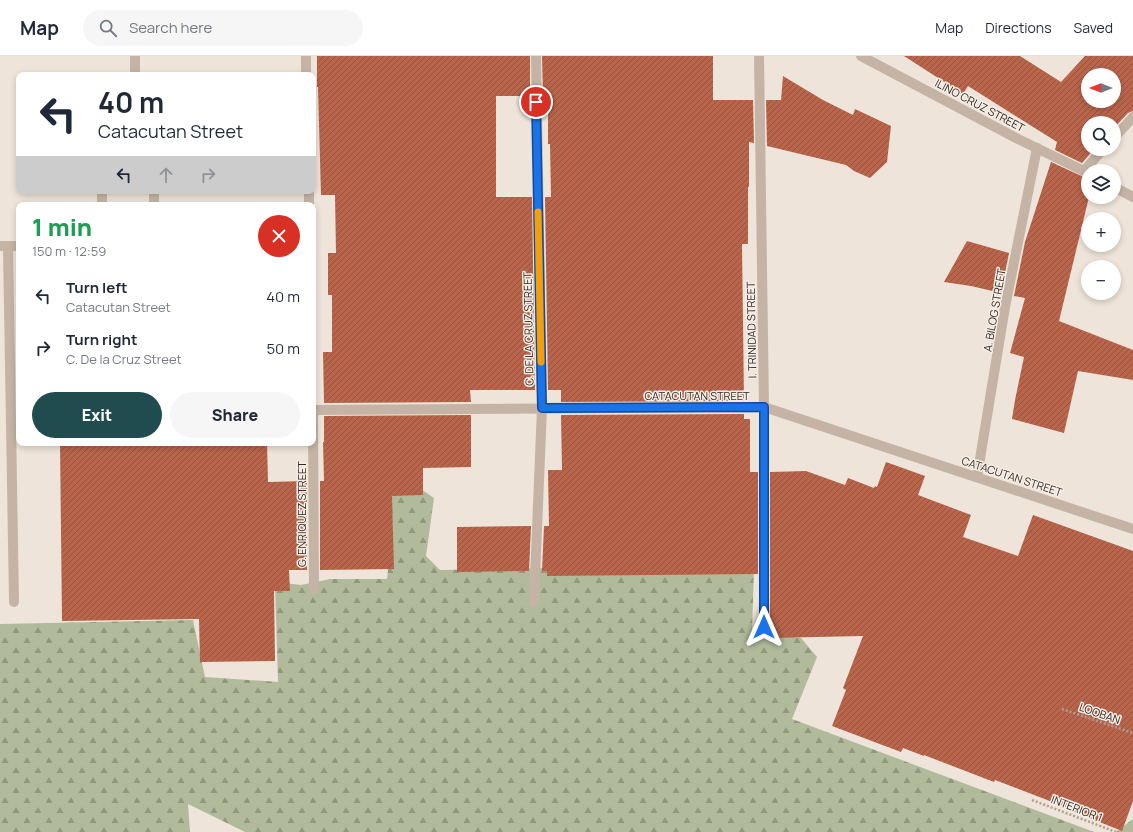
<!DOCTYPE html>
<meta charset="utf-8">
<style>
:root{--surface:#fff;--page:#f6f6f7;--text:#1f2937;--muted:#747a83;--line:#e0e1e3;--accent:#204c4f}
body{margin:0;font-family:Manrope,sans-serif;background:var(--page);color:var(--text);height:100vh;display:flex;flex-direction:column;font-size:15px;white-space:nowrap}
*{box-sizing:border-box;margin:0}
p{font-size:13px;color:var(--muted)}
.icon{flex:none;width:22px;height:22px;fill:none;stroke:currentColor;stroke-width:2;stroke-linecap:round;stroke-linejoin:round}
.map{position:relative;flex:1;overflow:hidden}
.side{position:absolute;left:16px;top:146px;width:300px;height:244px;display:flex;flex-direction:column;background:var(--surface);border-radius:8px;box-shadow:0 2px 6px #0003}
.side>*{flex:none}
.hud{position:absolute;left:16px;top:16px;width:300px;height:122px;border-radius:8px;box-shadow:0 2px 6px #0003;background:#fff;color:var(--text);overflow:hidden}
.needle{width:26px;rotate:270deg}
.controls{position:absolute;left:1081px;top:12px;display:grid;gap:8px}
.controls a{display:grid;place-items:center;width:40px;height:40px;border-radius:50%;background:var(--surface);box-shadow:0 2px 6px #0003;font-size:20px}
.pin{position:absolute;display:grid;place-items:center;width:34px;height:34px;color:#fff;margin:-17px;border:2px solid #fff;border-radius:50%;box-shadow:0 1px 4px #0007}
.me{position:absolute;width:44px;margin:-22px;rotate:0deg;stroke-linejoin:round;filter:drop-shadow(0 0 3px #0008)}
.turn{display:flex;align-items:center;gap:14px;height:84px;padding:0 16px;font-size:18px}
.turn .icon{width:52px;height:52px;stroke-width:2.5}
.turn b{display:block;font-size:28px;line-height:34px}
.lanes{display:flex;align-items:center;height:38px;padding:0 16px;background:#0003;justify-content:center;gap:20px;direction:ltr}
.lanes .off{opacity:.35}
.round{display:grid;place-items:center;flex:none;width:42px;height:42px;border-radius:21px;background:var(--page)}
.summary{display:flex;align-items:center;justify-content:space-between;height:68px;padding:0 16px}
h1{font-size:24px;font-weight:800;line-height:30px;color:#1e9e55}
.action{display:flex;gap:8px;margin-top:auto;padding:8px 16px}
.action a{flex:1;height:46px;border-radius:24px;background:var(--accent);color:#fff;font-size:16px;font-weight:800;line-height:46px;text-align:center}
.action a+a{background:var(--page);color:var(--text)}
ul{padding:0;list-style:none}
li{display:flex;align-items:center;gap:12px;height:52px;padding:0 16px}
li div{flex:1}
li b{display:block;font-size:15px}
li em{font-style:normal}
header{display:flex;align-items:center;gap:24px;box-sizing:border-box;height:56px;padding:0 20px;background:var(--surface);border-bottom:1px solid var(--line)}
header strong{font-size:19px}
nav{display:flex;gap:22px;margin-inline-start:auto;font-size:14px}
.search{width:280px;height:36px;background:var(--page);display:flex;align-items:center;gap:10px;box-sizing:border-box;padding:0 14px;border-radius:22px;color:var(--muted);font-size:15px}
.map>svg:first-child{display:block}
.forest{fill:url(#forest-firs)}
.building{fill:url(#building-hatch);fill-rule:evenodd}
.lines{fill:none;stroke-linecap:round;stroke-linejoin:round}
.path{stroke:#b09e91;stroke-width:2.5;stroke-dasharray:2 2;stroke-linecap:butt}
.lane{stroke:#c5b4a6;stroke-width:10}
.street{stroke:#c5b4a6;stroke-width:10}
.route-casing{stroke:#114b97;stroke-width:10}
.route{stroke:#1a73e8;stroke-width:7}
.slow{stroke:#f59e0b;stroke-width:7}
.labels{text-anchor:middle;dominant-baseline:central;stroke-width:3;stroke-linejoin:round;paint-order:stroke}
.street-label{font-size:11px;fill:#322a26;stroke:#f6eee5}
</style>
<header>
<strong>Map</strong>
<div class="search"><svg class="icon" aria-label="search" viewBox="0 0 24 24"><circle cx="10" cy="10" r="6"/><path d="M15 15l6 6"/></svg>Search here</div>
<nav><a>Map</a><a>Directions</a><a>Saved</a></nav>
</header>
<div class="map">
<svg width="1133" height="776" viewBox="0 0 1133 776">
<defs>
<pattern id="forest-firs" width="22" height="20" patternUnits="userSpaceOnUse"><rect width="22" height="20" fill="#b1bb9b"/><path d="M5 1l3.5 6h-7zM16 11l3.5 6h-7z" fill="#91987e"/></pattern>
<pattern id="building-hatch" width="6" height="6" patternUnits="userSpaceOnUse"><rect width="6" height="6" fill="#b9654c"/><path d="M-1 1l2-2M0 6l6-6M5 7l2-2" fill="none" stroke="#97533f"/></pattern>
</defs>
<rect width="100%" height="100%" fill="#eee4d9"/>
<!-- forest -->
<g class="forest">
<polygon points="409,425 434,442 426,500 440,514 699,509 754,512 752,576 801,582 817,601 792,663 1094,776 245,776 188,748 190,776 0,776 0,568 193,564 205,621 278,626 275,526 301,529 330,523 387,523 393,467 358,465"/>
<polygon points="1133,763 1133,776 1116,776"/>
</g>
<!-- building -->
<g class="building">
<polygon points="317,0 530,0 530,40 496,40 496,141 532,141 535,334 470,334 471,346 324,347 323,296 332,296 332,239 328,239 328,197 336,197 335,139 321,139 318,31 317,31"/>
<polygon points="542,0 713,0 713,44 753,44 754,87 749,86 749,131 748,131 748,188 742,188 744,345 561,346 561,334 548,334 545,141 551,141 550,88 548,88 548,42 546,42 546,40 543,40"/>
<path d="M904,0H1020L1061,26L1085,0H1133V55L1128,57L1114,72V67H1088V93H1094L1082,107L1055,94L1057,86L968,30L963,38ZM1088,19H1114V45H1088Z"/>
<polygon points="783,20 823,44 853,59 855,53 891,70 887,106 870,122 854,115 846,109 767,90 766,44 781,44"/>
<polygon points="1051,106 1088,123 1088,141 1089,141 1059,265 1133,294 1133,324 1078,315 1064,377 1012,363 1015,344 1024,301 1010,297 1025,242 1014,240 1025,186"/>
<polygon points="967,185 1009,197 1001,237 971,230 944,226"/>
<polygon points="744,358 744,363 750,363 750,416 758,416 758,518 547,520 547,515 542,515 544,470 549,470 548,414 562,414 561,359"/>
<polygon points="471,359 471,411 423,412 423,439 392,440 394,513 320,514 320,425 324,425 323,386 324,386 324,360"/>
<polygon points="60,387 267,387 268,426 307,425 307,514 289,514 290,535 274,535 275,605 200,606 199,563 62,565"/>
<polygon points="886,406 925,420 918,439 971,459 963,481 1018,500 1033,459 1133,495 1133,745 1122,775 1067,753 1068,752 995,724 994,726 924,699 924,700 903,692 901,696 832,670 846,634 843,632 863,580 769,582 769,575 770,571 770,416 806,415 845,429 848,422 874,432 875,430 877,431"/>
<polygon points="531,470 529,515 457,516 457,471"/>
</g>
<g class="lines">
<!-- path -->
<g class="path">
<polyline points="1062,653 1133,677"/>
<polyline points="1032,744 1116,776"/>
</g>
<!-- lane -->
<g class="lane">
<polyline points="135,0 135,19"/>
<polyline points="1114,82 1133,61"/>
<polyline points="1084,115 1103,93"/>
<polyline points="102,135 102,149"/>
<polyline points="154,135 154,149"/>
<polyline points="0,190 19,190"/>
<polyline points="8,190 14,546"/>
</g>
<!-- street -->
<g class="street">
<polyline points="306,0 306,19"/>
<polyline points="759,0 764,351 764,571"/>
<polyline points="861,0 1018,83 1088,117"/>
<polyline points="1114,131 1133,141"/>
<polyline points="309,135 309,149"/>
<polyline points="313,354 764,351 1133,473"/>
<polyline points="313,358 314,533"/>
<polyline points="977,421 1005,251 1037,92"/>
<polyline points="534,546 542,352 536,0"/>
</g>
</g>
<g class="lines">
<defs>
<polyline id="route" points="536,46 542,352 764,351 764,571"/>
</defs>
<!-- route casing -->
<use href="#route" class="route-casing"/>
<!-- route -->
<use href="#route" class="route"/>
<!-- slow -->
<polyline class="slow" points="538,156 541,306"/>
</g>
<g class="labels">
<!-- street labels -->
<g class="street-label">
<text transform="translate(980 49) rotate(28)">ILINO CRUZ STREET</text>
<text transform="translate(994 254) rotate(-80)">A. BILOG STREET</text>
<text transform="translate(528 273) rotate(-91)">C. DE LA CRUZ STREET</text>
<text transform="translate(751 274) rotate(-91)">I. TRINIDAD STREET</text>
<text x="697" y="339">CATACUTAN STREET</text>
<text transform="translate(1012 420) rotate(18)">CATACUTAN STREET</text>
<text transform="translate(301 458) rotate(-90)">G. ENRIQUEZ STREET</text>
<text transform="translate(1100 657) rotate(19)">LOOBAN</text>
<text transform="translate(1077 752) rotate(21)">INTERIOR 1</text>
</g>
</g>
</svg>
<div class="controls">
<a><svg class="needle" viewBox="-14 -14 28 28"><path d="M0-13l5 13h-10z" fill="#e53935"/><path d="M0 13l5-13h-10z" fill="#747a83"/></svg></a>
<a><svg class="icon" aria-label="search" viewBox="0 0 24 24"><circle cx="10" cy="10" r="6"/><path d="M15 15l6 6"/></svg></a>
<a><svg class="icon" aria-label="layers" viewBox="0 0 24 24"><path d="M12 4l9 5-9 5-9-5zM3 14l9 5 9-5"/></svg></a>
<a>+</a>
<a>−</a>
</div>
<div class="pin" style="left:536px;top:46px;background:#d93025"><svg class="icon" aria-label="arrive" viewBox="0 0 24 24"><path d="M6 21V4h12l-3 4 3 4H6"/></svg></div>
<svg class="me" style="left:764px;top:571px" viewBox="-20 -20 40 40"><path d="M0-17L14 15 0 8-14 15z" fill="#1a73e8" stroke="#fff" stroke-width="4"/></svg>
<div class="hud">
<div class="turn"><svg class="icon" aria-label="left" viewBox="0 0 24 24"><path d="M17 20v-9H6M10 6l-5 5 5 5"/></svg><div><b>40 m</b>Catacutan Street</div></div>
<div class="lanes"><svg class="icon" aria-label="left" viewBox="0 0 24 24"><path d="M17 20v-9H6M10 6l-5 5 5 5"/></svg><svg class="icon off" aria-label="ahead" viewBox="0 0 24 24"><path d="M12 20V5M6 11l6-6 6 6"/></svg><svg class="icon off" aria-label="right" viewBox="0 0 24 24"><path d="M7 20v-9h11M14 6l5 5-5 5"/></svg></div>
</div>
<section class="side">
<div class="summary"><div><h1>1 min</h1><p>150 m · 12:59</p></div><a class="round" style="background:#d93025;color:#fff"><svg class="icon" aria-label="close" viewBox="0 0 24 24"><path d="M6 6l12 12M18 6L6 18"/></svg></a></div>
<ul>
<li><svg class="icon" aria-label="left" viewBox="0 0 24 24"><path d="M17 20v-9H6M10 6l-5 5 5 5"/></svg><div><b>Turn left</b><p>Catacutan Street</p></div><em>40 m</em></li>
<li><svg class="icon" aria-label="right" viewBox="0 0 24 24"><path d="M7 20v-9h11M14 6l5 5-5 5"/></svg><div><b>Turn right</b><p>C. De la Cruz Street</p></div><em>50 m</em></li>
</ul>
<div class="action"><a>Exit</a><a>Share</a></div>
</section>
</div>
